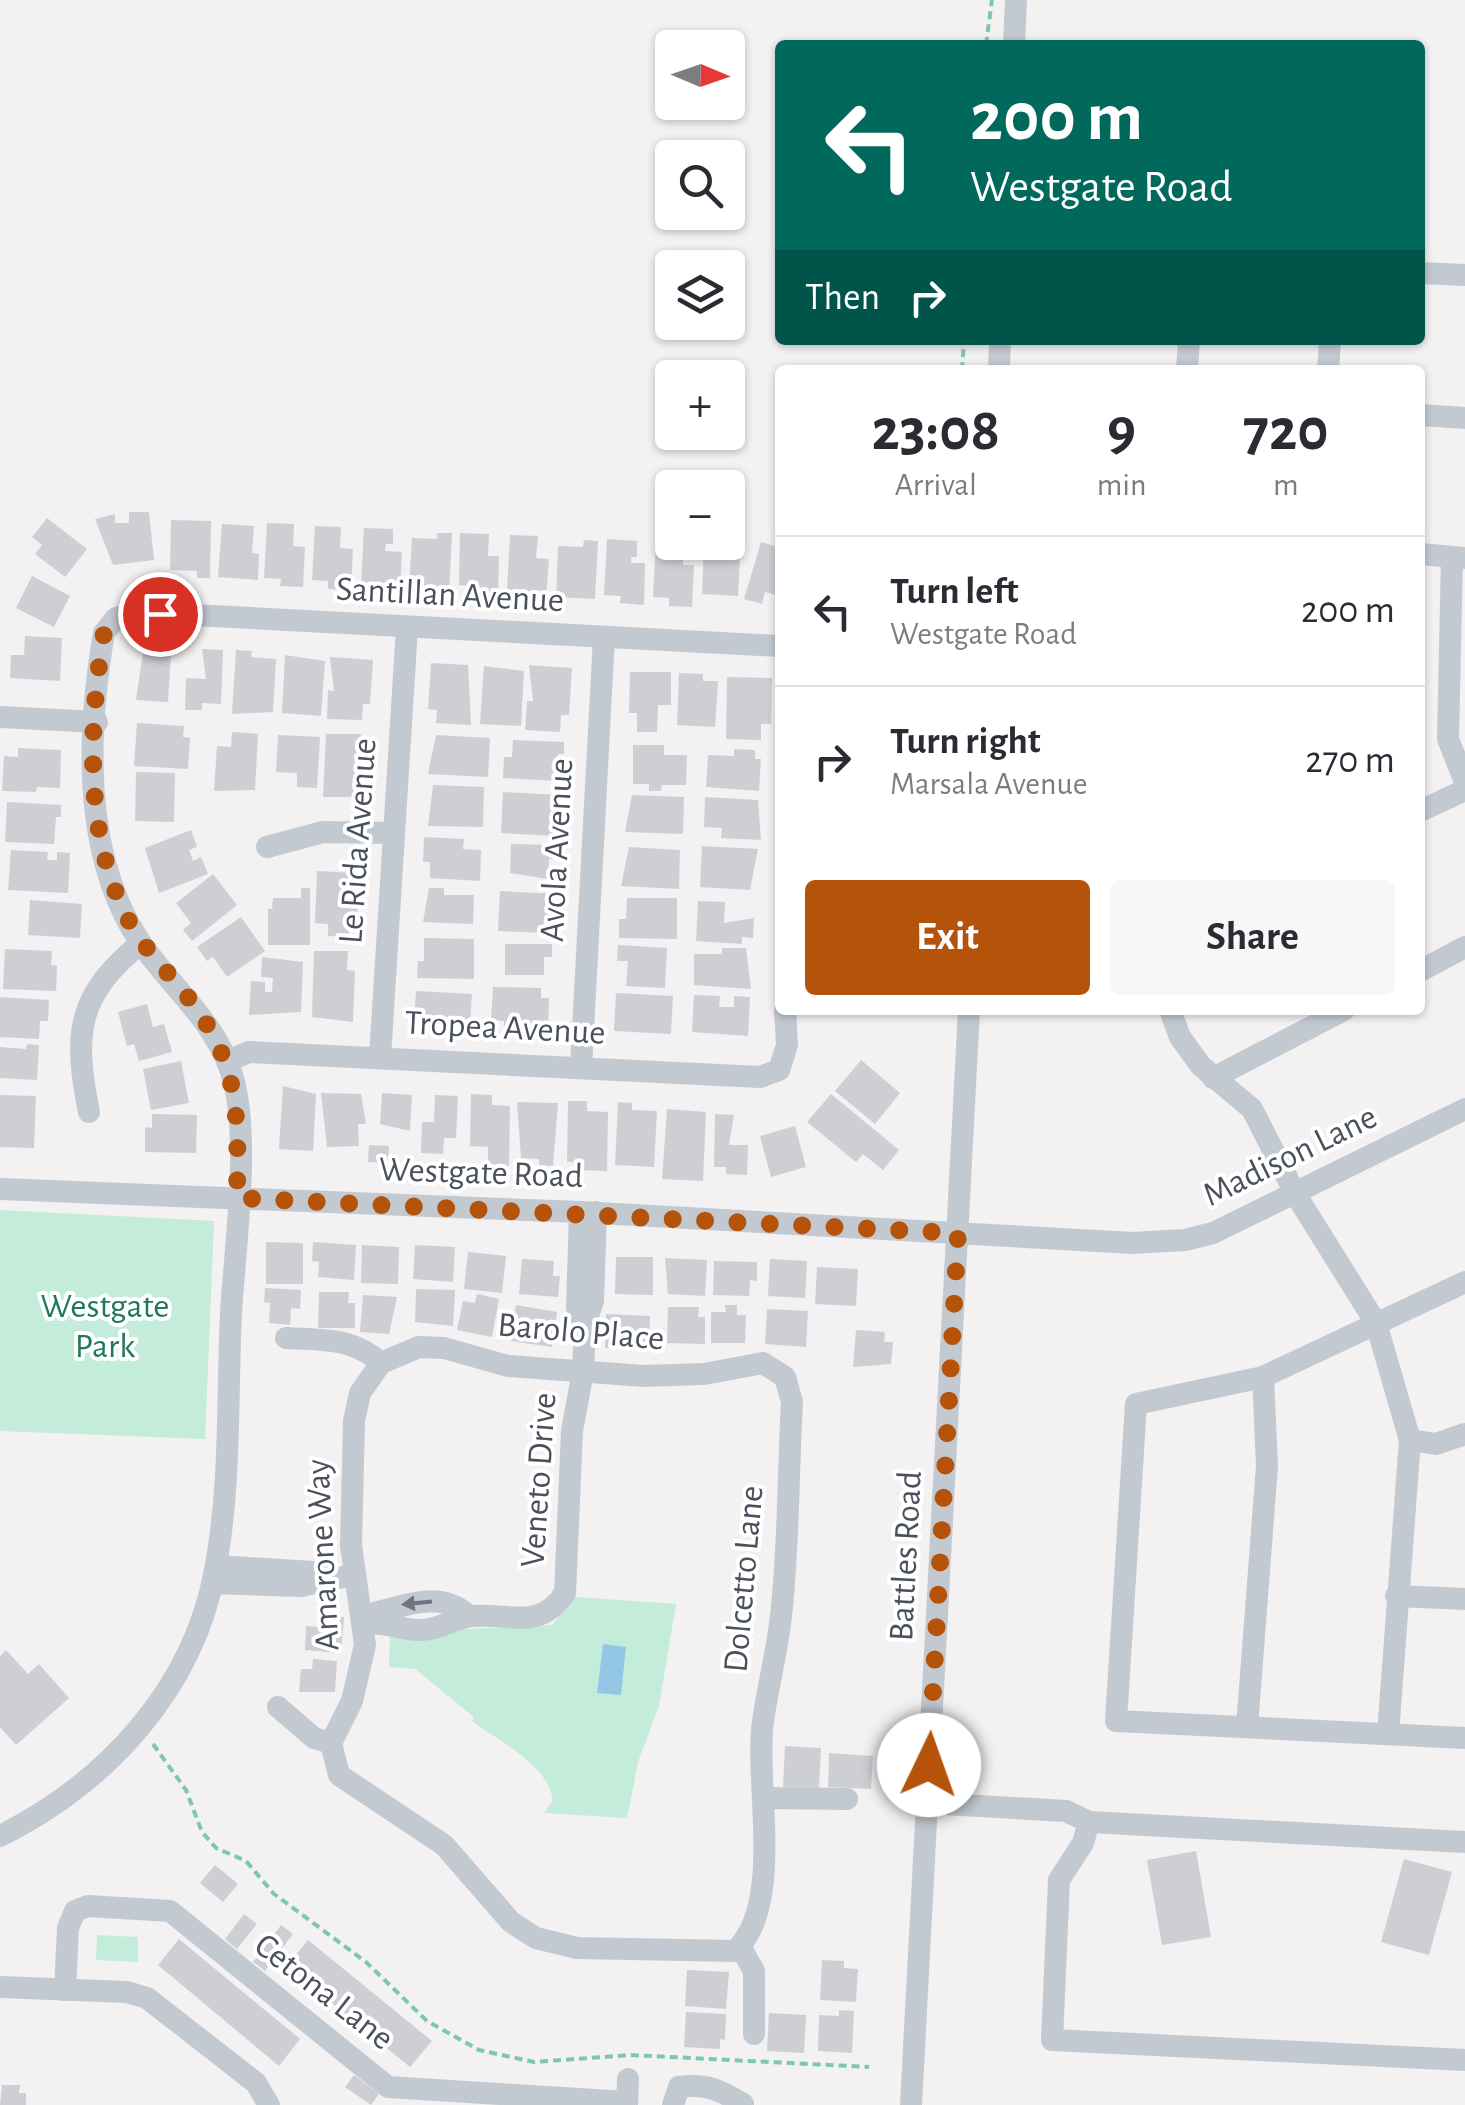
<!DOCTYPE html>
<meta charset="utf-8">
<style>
:root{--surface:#fff;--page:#f7f7f7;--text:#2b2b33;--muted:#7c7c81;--line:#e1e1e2;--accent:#b45309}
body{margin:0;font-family:"Alegreya Sans",sans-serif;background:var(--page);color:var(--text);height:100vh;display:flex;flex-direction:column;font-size:38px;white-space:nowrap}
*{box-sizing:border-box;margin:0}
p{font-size:32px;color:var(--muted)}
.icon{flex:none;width:55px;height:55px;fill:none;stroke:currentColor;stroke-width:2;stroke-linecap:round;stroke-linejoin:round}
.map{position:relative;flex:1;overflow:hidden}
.details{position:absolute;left:775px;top:365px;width:650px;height:650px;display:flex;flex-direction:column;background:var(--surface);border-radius:10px;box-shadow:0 2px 8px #0004}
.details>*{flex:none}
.hud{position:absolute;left:775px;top:40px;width:650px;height:305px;border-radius:10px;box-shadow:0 2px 8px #0004;background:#00695c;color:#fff;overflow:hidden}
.needle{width:65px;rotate:92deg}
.buttons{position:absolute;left:655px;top:30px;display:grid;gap:20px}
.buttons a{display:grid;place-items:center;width:90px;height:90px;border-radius:10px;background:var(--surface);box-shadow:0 2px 8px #0004;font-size:50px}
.pin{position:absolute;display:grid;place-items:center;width:85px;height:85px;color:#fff;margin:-42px;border:5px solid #fff;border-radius:50%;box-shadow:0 2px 10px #0007}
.me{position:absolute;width:110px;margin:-55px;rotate:3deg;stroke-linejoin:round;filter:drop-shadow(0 0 8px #0008)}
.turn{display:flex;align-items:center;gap:35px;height:210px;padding:0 30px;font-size:45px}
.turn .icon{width:130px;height:130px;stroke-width:2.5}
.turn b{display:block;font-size:70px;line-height:85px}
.then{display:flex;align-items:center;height:95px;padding:0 30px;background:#0003;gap:20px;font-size:38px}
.eta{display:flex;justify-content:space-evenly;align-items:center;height:170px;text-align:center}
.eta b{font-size:60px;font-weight:700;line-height:70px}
.primary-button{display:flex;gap:20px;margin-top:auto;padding:20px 30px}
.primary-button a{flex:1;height:115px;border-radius:10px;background:var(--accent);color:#fff;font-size:40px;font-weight:700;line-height:115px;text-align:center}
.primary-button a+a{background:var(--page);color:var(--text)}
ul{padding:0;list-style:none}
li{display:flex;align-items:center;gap:30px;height:150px;padding:0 30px;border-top:2px solid var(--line)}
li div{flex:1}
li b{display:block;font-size:38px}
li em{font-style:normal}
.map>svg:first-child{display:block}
.green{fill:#c3ecda}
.water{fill:#94c7e5}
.building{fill:#cecfd4}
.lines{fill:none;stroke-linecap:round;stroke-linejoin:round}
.path{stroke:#7ec7af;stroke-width:4;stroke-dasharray:8 5;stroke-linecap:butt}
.minor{stroke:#c3c9d1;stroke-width:22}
.oneway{fill:#6e757f}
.route{stroke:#b45309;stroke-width:18;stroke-dasharray:0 32.4}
.labels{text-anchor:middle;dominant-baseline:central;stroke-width:8;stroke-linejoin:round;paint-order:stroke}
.street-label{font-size:35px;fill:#4a515c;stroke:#fff}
.park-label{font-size:35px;fill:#20795a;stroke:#fff}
</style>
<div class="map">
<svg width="1465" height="2105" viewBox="0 0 1465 2105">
<rect width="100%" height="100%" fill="#f3f1f1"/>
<!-- green -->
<g class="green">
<polygon points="0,1210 214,1221 205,1439 0,1431"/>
<path d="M575,1597L676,1604L659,1706L638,1762L627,1818L544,1813L553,1801C549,1765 500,1742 472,1721L474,1717L415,1669L389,1667L390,1633L552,1625Z"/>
<polygon points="97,1935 138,1937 138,1962 96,1960"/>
</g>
<!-- water -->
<polygon class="water" points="603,1644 626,1647 621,1695 597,1693"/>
<!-- building -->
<g class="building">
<polygon points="129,512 149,512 154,560 113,565 95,519 115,514 115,523 129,523"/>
<polygon points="47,518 87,549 65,577 35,554 42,545 32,537"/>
<polygon points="171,520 211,521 210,578 197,578 197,571 170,570"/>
<polygon points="267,523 294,524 293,546 305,547 303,587 280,586 281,579 264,578"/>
<polygon points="222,524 254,526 252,553 259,554 258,580 218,577"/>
<polygon points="315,526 341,527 340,548 353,549 351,590 328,589 328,581 312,580"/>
<polygon points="364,528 393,529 393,544 386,544 385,551 402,552 400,592 377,591 377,584 361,583"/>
<polygon points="437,533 452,533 449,594 409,586 412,538 437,539"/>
<polygon points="460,533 489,534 488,556 499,556 498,597 476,597 476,586 459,585"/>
<polygon points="510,535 538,536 536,558 549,559 546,599 525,598 525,591 507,590"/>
<polygon points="607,539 637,541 637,557 631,557 631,563 645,563 644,605 620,603 621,596 604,595"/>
<polygon points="584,540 598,541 595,599 556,597 558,546 583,547"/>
<polygon points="656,541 684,543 683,565 694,565 692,607 669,606 669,598 653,597"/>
<polygon points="704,542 741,542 738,596 702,594"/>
<polygon points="761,542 780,548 780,596 765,592 762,604 744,599"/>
<polygon points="32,576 70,596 54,627 16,608"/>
<polygon points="25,636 62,638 60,681 10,678 11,655 24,655"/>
<polygon points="202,649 223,650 221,704 202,703 202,710 185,710 186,678 206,679"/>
<polygon points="236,650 252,651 251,657 276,659 273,712 232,714"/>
<polygon points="143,652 171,653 168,702 136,700"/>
<polygon points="285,655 325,661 321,716 282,713"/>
<polygon points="330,657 373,660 370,704 363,704 362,720 327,719 328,690 334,691"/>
<polygon points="431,663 468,665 471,725 436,723 437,710 428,709"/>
<polygon points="529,665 572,668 569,715 561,715 560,732 525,730 527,701 533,701"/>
<polygon points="484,666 524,671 521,726 480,724"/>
<polygon points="630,672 671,672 671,705 658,705 657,732 637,732 637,713 629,713"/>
<polygon points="679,673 703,674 703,681 718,681 715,727 677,725"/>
<polygon points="727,677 772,678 771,724 761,724 761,740 726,739"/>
<polygon points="137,723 184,726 183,737 190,738 188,769 134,766"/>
<polygon points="232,732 258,734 255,790 214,791 217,746 231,747"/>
<polygon points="326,734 361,734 360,751 367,752 367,797 323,797"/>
<polygon points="278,735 320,737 317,788 297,787 297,773 276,772"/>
<polygon points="436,735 490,738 488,777 428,774"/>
<polygon points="513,740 564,742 564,754 558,754 557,781 503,778 504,757 512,757"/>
<polygon points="633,745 664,745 664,755 687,755 686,785 662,785 661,791 649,791 649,784 633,784"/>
<polygon points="18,748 61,750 60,788 37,787 36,792 2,791 4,756 18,757"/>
<polygon points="734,749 755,750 755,759 761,759 759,791 706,787 708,755 734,756"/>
<polygon points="136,772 175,773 174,822 135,821"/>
<polygon points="433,785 484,787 483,827 428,826"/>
<polygon points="503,792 561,795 554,836 501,833"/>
<polygon points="632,795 684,797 683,834 625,832"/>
<polygon points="705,797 758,800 761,840 721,838 722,828 704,827"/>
<polygon points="7,802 61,805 61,817 56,817 54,844 5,842"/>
<polygon points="191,830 197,847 189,850 193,861 201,857 208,874 159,893 145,848"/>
<polygon points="424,837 464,839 463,849 481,850 480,881 430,878 430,862 423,862"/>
<polygon points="511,844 557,845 556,859 549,859 548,879 510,873"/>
<polygon points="702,846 758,849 750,890 700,887"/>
<polygon points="629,847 680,850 679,889 621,886"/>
<polygon points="11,850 48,852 47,860 57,860 57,852 70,853 68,893 8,890"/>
<polygon points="317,871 358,873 357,924 349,923 349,937 328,936 328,924 315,923"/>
<polygon points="213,874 237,905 192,941 183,930 191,923 176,903"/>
<polygon points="301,888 310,888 310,945 268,945 268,909 272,909 273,898 301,898"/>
<polygon points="429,888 444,888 444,895 474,895 473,924 423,922"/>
<polygon points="500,891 555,894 555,906 549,906 548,933 498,931"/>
<polygon points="627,898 677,898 677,939 619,938 619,919 626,919"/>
<polygon points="30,900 82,904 80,938 28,935"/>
<polygon points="698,901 725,902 724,923 754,918 753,938 742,937 742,944 696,941"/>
<polygon points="241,917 265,951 227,977 213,957 207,961 197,947"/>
<polygon points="424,938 474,939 474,979 417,978 418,961 424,961"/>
<polygon points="505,944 552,944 552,957 544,957 544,975 505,975"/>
<polygon points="618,945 667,948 665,988 626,986 628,961 617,961"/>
<polygon points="722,948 746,948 751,989 694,985 694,954 722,954"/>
<polygon points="5,949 52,951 51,965 57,966 56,991 3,989"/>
<polygon points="314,951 348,951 347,970 355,971 353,1022 312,1017"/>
<polygon points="262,957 303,962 301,1012 249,1015 251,981 265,982 265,992 272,992 273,978 261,977"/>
<polygon points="493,987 541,988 541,998 549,998 548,1033 504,1031 504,1021 491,1020"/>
<polygon points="416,991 472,994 470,1024 414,1021"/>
<polygon points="616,993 673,996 671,1034 614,1031"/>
<polygon points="694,995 720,996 719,1007 734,1007 734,996 750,997 748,1036 692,1032"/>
<polygon points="0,997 49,1000 48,1021 40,1021 39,1039 0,1037"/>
<polygon points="147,1004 153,1027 164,1024 172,1052 139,1061 134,1044 127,1046 118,1012"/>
<polygon points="27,1044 39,1045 37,1080 0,1078 0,1047 26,1049"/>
<polygon points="861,1060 900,1093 875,1124 835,1091"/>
<polygon points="181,1061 189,1103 151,1110 143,1069"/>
<polygon points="283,1086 316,1094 313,1151 279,1149"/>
<polygon points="321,1093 361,1094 366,1124 358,1124 359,1146 327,1147"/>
<polygon points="382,1093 412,1095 410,1131 380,1124"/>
<polygon points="471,1094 492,1095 492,1105 510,1106 509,1166 488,1166 488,1147 470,1146"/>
<polygon points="831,1094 899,1150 883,1170 863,1154 856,1162 807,1122"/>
<polygon points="0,1095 36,1096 34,1148 0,1147"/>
<polygon points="435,1095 458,1096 456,1138 444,1138 443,1154 421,1153 422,1122 434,1122"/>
<polygon points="568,1101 587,1101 587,1111 608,1112 607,1171 575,1170 575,1162 567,1162"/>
<polygon points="517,1102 558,1103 553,1166 539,1165 539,1159 521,1158"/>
<polygon points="618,1102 632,1103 632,1110 657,1111 654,1167 615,1165"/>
<polygon points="667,1109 706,1112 703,1181 662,1179"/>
<polygon points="152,1114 197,1115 196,1153 145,1152 145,1127 152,1128"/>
<polygon points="715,1114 734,1115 729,1145 748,1145 747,1175 726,1174 726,1167 714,1167"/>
<polygon points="795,1126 806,1167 771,1177 760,1136"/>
<polygon points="369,1145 389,1146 388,1163 368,1162"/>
<polygon points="266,1242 303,1243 303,1284 266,1284"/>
<polygon points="313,1242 356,1245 354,1280 318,1277 319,1262 312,1261"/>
<polygon points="362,1245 399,1247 398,1284 361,1283"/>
<polygon points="415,1245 455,1247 453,1282 413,1279"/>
<polygon points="468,1252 506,1256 502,1293 464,1289"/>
<polygon points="616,1257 653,1257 653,1295 615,1294"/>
<polygon points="665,1258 707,1260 705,1296 668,1294"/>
<polygon points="522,1259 554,1261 553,1276 560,1276 558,1297 519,1294"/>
<polygon points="770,1259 807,1261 805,1298 768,1296"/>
<polygon points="714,1261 757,1262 757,1281 750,1280 749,1296 713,1295"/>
<polygon points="817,1267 858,1269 856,1306 815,1304"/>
<polygon points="265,1288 301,1290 300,1309 291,1308 290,1325 269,1323 270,1303 264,1302"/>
<polygon points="416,1289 455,1290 453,1326 415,1322"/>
<polygon points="319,1292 349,1292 348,1303 355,1303 355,1328 318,1328"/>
<polygon points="477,1294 499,1299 492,1337 457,1330 463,1301 475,1303"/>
<polygon points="363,1295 397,1297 389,1334 360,1332"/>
<polygon points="516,1305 557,1312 552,1347 511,1341"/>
<polygon points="725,1305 737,1305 737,1315 746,1315 745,1343 711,1343 711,1312 726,1312"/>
<polygon points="668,1307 699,1307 698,1317 705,1317 705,1344 667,1343"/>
<polygon points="767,1309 808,1311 806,1347 765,1344"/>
<polygon points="606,1314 650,1316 649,1350 605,1348"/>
<polygon points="856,1330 885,1332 884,1342 893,1342 891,1364 853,1367"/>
<polygon points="318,1615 344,1617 341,1653 305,1650 306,1626 317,1627"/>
<polygon points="6,1650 28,1674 39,1664 69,1698 16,1745 0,1727 0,1656"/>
<polygon points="313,1659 337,1661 335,1692 299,1692 301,1669 312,1669"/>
<polygon points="785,1746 821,1748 819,1788 783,1787"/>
<polygon points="829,1753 873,1756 871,1789 828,1787"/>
<polygon points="1196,1851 1211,1937 1162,1945 1147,1860"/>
<polygon points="1404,1859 1452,1872 1429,1955 1381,1942"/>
<polygon points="215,1865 238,1884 223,1902 200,1883"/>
<polygon points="244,1914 257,1924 237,1949 225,1939"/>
<polygon points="281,1925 293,1934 265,1971 253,1962"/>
<polygon points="179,1939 300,2039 279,2066 158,1965"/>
<polygon points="308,1940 432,2041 410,2067 287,1966"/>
<polygon points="822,1960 844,1961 844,1968 858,1969 856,2002 820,2000"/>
<polygon points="687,1970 729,1972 726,2009 685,2006"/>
<polygon points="839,2010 854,2011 852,2053 818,2051 819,2015 839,2016"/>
<polygon points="686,2012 726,2014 725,2040 720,2039 720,2049 684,2047"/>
<polygon points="769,2013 806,2015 804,2053 767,2051"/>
<polygon points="354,2075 379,2094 371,2105 345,2087"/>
<polygon points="2,2085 20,2085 19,2093 26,2093 26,2105 0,2105"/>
</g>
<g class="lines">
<!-- path -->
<g class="path">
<polyline points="986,45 992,0"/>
<polyline points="962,370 964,340"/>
<polyline points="153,1744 186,1790 202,1832 216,1848 246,1861 274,1894 366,1962 427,2021 479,2050 534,2062 631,2055 869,2067"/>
</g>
<!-- minor -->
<g class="minor">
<polyline points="1014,45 1016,0"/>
<polyline points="1420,273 1465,275"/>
<polyline points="999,370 1000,340"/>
<polyline points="1187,370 1189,340"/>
<polyline points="1328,370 1330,340"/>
<polyline points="1420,415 1465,418"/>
<polyline points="1420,554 1465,558"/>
<polyline points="1452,557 1448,739 1465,782"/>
<polyline points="0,717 97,722"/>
<polyline points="1420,811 1465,790"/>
<polyline points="267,847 323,832 394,833"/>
<polyline points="1420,971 1465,947"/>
<polyline points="1170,1010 1180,1037 1201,1066 1252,1109 1296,1195 1376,1323 1410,1440 1388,1734"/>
<polyline points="380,1057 407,628"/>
<polyline points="227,1061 249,1052 760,1077 779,1070 787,1045 785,1010"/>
<polyline points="581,1067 604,637"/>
<polyline points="1213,1078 1344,1010"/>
<path d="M89,1112C73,1033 77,995 141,943"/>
<polyline points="0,1189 580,1212 1133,1243 1185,1240 1213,1233 1465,1109"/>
<polyline points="580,1212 577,1308 585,1325"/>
<polyline points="1465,1282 1263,1377 1136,1404 1116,1721 1465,1738"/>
<path d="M286,1338C323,1340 352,1337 381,1363"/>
<path d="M419,1347L444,1348L508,1366L644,1376L704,1374L763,1363L785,1377L792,1402C788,1473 789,1545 781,1616C777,1652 768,1686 763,1721C754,1783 785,1905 735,1951L577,1948L536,1938L511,1922L444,1845L339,1775L331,1743L352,1701L365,1645L351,1545L354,1421L360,1393L381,1363Z"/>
<polyline points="1410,1440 1436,1444 1465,1434"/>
<polyline points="216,1566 329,1573"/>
<polyline points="213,1583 301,1586 353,1575"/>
<polyline points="1396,1596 1465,1599"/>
<path d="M364,1615C401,1609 437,1587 469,1616"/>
<path d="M364,1624C384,1621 399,1629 418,1630C438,1631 453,1618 472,1616C510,1613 540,1631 565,1593L572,1431L583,1371L585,1325L593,1301L596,1212"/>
<polyline points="278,1707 314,1738 331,1743"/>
<polyline points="1247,1727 1267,1466 1263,1377"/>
<polyline points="764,1798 847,1799"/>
<polyline points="927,1803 1066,1811 1089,1822 1465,1842"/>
<polyline points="1089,1822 1083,1843 1059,1880 1052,2040 1465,2060"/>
<path d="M0,1836C106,1783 193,1690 215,1570C231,1487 227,1397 231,1313C235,1247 249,1149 235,1086C221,1025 174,991 140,942C82,855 87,732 104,633L116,618L136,612L780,646"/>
<polyline points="740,1946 754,1971 754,2034"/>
<polyline points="0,1987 127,1992 147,1998 256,2083 269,2105"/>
<polyline points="65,1990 68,1928 75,1911 88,1906 170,1911 388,2087 627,2102"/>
<polyline points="627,2105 628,2079"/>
<path d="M673,2105L679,2087C706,2083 720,2090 743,2104"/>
<polyline points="911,2105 969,1010"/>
</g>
</g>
<!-- one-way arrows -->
<defs><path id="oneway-solid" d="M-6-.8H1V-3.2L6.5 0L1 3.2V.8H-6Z" transform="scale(2.5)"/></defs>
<use class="oneway" href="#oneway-solid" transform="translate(417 1603) rotate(174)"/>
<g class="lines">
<!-- route -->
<path class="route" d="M160,614C135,612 121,612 104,633C89,722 84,828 124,911C139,944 165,968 187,996C241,1064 238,1115 237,1198L958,1233L929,1765"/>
</g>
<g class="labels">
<!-- street labels -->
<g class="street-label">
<text transform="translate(450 595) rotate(3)">Santillan Avenue</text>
<text transform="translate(358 841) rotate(-86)">Le Rida Avenue</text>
<text transform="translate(557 850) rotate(-87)">Avola Avenue</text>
<text transform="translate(505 1028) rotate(3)">Tropea Avenue</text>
<text transform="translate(1290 1156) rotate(-26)">Madison Lane</text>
<text transform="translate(481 1173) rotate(2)">Westgate Road</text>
<text transform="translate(581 1332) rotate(5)">Barolo Place</text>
<text transform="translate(539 1480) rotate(-86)">Veneto Drive</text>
<text transform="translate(323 1555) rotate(-93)">Amarone Way</text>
<text transform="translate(906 1556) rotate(-87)">Battles Road</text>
<text transform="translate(744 1579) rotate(-85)">Dolcetto Lane</text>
<text transform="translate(324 1992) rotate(38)">Cetona Lane</text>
</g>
<!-- park labels -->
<g class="park-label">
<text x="105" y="1306">Westgate<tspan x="105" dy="40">Park</tspan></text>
</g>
</g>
</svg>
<div class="buttons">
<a><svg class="needle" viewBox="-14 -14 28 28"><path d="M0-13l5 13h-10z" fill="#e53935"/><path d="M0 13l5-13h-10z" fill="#7c7c81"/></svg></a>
<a><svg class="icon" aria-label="search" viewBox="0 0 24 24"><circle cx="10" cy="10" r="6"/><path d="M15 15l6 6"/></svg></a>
<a><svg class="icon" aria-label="layers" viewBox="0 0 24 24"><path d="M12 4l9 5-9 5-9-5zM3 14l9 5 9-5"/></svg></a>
<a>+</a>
<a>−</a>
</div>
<div class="pin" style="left:160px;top:614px;background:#d93025"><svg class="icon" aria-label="arrive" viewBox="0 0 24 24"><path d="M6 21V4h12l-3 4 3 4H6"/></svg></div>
<svg class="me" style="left:929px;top:1765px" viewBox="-20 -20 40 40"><circle r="19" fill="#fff"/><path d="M0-13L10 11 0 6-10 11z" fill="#b45309"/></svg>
<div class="hud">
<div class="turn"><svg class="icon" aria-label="left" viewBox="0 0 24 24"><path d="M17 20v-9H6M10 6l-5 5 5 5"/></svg><div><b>200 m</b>Westgate Road</div></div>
<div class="then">Then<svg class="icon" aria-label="right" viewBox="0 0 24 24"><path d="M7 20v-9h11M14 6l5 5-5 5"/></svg></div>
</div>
<section class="details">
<div class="eta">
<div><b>23:08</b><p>Arrival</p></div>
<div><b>9</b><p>min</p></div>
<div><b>720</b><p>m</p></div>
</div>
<ul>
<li><svg class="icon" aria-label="left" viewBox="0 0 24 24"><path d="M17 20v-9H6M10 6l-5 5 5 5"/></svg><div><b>Turn left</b><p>Westgate Road</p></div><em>200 m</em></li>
<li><svg class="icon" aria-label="right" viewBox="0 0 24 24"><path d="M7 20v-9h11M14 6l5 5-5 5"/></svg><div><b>Turn right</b><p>Marsala Avenue</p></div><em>270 m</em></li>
</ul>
<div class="primary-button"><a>Exit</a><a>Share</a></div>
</section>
</div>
